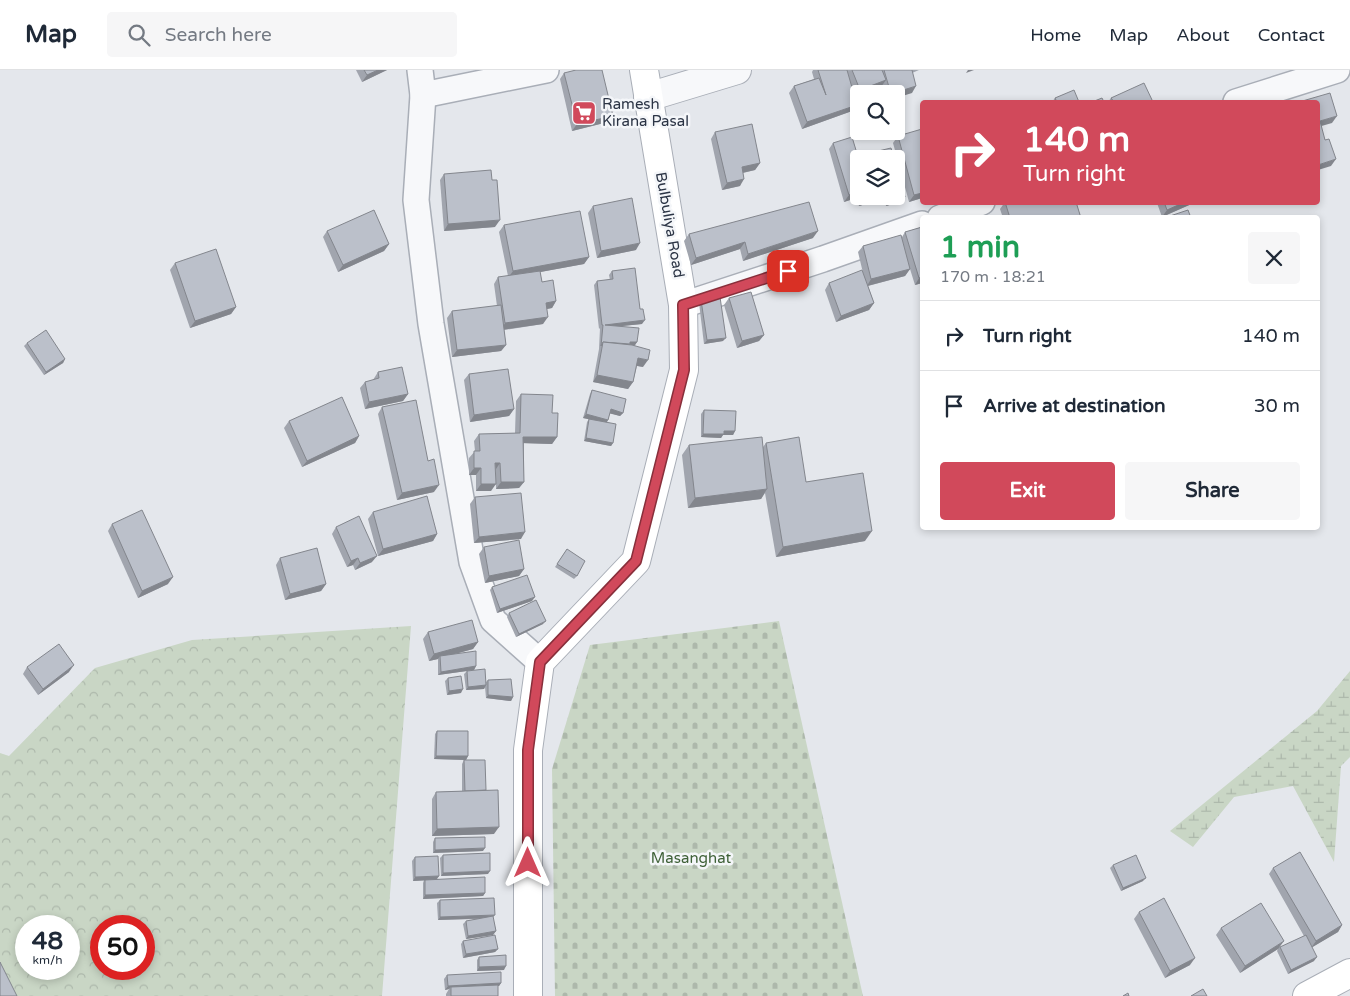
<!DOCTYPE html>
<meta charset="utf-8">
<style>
:root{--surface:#fff;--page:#f6f6f7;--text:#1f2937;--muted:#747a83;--line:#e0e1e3;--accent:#d1495b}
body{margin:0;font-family:"Varela Round",sans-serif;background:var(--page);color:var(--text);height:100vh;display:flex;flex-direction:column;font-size:19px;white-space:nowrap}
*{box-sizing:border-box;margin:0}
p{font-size:16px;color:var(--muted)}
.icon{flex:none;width:28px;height:28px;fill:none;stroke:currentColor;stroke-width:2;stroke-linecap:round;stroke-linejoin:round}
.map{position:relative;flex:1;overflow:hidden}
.drawer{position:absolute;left:920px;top:145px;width:400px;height:315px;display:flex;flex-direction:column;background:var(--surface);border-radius:5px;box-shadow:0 2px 8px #0003}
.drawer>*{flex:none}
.top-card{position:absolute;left:920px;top:30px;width:400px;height:105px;border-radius:5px;box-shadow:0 2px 8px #0003;background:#d1495b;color:#fff;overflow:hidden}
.tools{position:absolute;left:850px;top:15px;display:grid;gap:10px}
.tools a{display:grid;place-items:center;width:55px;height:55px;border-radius:5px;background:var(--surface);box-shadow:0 2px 8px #0003;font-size:25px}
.speed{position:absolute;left:15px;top:845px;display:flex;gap:10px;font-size:25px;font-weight:700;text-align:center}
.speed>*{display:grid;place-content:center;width:65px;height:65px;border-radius:50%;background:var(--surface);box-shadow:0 2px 8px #0003;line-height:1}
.speed small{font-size:12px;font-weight:400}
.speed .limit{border:8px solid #d22;background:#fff;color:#111}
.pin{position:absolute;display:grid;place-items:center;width:42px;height:42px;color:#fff;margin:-21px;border-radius:10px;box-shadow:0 2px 8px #0006}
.me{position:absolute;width:55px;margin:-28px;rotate:0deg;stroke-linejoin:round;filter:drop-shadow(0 0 4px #0008)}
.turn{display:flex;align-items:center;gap:18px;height:105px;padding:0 20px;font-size:22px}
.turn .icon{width:65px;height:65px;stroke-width:2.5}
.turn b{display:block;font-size:35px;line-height:42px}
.round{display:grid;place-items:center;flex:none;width:52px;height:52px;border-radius:5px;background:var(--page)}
.head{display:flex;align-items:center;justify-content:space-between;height:85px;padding:0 20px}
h1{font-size:30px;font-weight:700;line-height:38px;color:#1e9e55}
.button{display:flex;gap:10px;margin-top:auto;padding:10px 20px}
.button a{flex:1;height:58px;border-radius:5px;background:var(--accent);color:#fff;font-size:20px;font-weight:700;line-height:58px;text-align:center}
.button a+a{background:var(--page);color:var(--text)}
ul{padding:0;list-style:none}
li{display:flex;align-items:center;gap:15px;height:70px;padding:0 20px;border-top:1px solid var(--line)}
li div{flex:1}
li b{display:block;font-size:19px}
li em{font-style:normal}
header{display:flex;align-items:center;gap:30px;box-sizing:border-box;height:70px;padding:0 25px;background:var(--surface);border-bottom:1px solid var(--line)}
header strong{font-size:24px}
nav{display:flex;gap:28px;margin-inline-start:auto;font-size:18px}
.search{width:350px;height:45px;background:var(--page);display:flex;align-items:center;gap:12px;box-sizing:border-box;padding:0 18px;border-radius:5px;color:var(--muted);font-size:19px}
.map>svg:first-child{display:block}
.forest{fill:url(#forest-crowns);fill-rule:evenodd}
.wetland{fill:url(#wetland-marsh)}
.cemetery{fill:url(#cemetery-stones)}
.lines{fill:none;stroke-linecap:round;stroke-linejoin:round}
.minor-casing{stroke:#a9aeb7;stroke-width:28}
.tertiary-casing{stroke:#a9aeb7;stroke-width:30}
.secondary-casing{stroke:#a9aeb7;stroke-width:30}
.minor{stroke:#f7f8fa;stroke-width:25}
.tertiary{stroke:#f7f8fa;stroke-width:28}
.secondary{stroke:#fff;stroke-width:28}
.wall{fill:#a1a5ae}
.shaded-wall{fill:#83868d}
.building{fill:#bbc0ca;stroke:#83868d}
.route-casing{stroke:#882f3b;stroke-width:12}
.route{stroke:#d1495b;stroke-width:9}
.labels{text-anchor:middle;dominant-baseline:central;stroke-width:5;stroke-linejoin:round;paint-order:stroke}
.poi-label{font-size:15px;fill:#2b3445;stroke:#f4f6f9;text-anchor:start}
.street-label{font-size:15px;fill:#2b3445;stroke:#f4f6f9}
.park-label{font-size:15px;fill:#3f6138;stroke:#f4f6f9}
</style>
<header>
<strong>Map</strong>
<div class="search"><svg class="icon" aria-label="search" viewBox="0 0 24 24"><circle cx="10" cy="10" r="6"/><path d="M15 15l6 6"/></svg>Search here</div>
<nav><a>Home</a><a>Map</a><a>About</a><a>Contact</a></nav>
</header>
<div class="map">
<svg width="1350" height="926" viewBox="0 0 1350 926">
<defs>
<pattern id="forest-crowns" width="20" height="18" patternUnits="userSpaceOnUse" patternTransform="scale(1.25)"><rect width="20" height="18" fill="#c9d6c5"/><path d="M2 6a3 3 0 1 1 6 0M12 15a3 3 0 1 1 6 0" fill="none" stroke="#adb8ab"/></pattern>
<pattern id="wetland-marsh" width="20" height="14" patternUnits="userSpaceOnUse" patternTransform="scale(1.25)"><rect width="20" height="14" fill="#c9d6c5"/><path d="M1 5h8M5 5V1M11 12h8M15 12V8" fill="none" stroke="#adb8ab"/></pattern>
<pattern id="cemetery-stones" width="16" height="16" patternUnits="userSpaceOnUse" patternTransform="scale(1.25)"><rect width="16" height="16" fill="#c9d6c5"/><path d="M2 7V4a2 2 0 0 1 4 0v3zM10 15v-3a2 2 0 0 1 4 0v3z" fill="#adb8ab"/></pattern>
</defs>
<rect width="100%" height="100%" fill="#e4e7ec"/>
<!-- forest -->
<path class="forest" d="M411,556L382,926H0V683L9,686L95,598L192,570ZM26,856H69V899H26ZM101,856H144V899H101Z"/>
<!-- wetland -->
<polygon class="wetland" points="1350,601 1350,687 1341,696 1334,792 1293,716 1234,727 1193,777 1170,761 1317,641"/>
<!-- cemetery -->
<polygon class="cemetery" points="779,551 863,926 555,926 552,699 590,575"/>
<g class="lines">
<defs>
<g id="minor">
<polyline points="420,0 423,25 546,0"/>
<polyline points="423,25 416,130 431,254 472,492 493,550 540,592"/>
<polyline points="1236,32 1337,0"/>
<polyline points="940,148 982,132"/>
<polyline points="683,235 823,189 922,154"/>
</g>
<polyline id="tertiary" points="648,27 737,0"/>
<g id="secondary">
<polyline points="528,926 528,680 540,592 636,491 684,300 683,235 644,0"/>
<polyline points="1307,926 1350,903"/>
</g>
</defs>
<!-- minor casing -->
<use href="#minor" class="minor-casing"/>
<!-- tertiary casing -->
<use href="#tertiary" class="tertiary-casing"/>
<!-- secondary casing -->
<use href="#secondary" class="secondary-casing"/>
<!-- minor -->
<use href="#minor" class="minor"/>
<!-- tertiary -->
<use href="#tertiary" class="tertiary"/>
<!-- secondary -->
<use href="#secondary" class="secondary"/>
</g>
<!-- wall -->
<g class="wall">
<polygon points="356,0 387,0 362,12"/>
<polygon points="813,0 919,0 912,3 912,23 884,24 882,16 881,17 863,24 859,24 859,25 855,27 853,22 857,35 852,41 802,59 789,23 794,16 814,9 812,2"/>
<polygon points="564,3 608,52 572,61 560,9"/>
<polygon points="1055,28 1079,32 1052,32"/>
<polygon points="1111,28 1153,32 1108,32"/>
<polygon points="715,62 760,93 755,100 743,103 740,116 722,120 711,69"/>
<polygon points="898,66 922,128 909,132 893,73"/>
<polygon points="833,73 859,90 859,126 896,126 903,131 886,136 884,126 882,129 859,136 856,128 844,132 829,79"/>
<polygon points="874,82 894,89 873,89 872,86"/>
<polygon points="444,104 492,110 495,157 444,161 440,110"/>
<polygon points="1005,132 1081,148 1003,148 1000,139"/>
<polygon points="1152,132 1196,132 1162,147 1157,133 1153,135"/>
<polygon points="593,136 636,180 597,188 588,143"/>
<polygon points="504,155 589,187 584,194 540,202 542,212 556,231 552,238 547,239 543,254 504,260 506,275 501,281 452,287 447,248 452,241 497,236 494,214 498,207 508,206 499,162"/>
<polygon points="922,157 922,213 915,215 910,199 905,206 868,216 874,233 869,240 836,252 825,220 829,213 864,207 858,182 863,176 902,167 905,162"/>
<polygon points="327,161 389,174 384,181 338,202 323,167"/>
<polygon points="689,164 813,168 743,191 740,179 691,195 684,171"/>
<polygon points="175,193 236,237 231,244 190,258 170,200"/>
<polygon points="612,201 642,254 621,256 637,272 635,275 643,297 637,296 633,312 628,319 593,312 599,279 600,258 599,259 594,215 597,211 610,210 609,205"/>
<polygon points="729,228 764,265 759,271 737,278 724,235"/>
<polygon points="701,230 723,271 704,274 699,233"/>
<polygon points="27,273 65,289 63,293 44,305 24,276"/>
<polygon points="378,302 408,324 403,331 365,339 360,318 365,312 373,310"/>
<polygon points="469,304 514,339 509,346 470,352 464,310"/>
<polygon points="592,320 623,343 620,346 610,343 608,350 607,352 613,373 611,376 584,371 587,352 589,349 583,348 590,324"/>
<polygon points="521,324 552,343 557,367 552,374 524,373 524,412 519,418 496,419 496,399 491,421 476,421 476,405 469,405 469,388 475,381 474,371 479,364 515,363 516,331"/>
<polygon points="382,337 434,422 397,430 378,344"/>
<polygon points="704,340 735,361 733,365 723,365 721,368 701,367 701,344"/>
<polygon points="289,351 359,366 355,373 302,397 284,358"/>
<polygon points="766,373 806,412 865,471 776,487 765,423 761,429 688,438 682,385 689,375 763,377"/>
<polygon points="475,427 521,469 474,473 470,434"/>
<polygon points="373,442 437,464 433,471 378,486 368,449"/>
<polygon points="112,454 168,514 138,528 108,461"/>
<polygon points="336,457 372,492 355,500 353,495 347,497 332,464"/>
<polygon points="484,477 524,499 519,506 485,513 479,484"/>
<polygon points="567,479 577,506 574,509 555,497"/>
<polygon points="280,488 326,514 321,521 285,530 276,495"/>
<polygon points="492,517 532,531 497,543 490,520"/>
<polygon points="509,543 543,554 516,567 507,547"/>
<polygon points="428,562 478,572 473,579 459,583 476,596 474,600 438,605 438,589 429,591 423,569"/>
<polygon points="27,597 69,602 38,625 23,604"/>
<polygon points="467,601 486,612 488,610 513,627 511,631 486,628 485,617 484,619 466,620 464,604"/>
<polygon points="448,608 461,623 447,625 445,611"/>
<polygon points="437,661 468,686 466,690 434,689 435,664"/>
<polygon points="464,690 486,720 494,764 432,766 432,729 436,722 462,721 462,694"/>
<polygon points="435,768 483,781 433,783 433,772"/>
<polygon points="443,785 488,804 441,806 440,788"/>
<polygon points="415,787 439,806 437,809 485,823 483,826 423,829 423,813 424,810 413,811 412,791"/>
<polygon points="1113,795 1143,811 1121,821 1110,798"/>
<polygon points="1273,798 1342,855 1338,862 1312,877 1314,891 1288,904 1277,881 1278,879 1240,903 1216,865 1221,858 1281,877 1304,866 1269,804"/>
<polygon points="440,830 493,847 496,861 493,865 466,869 463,854 466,851 477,849 438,850 437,833"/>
<polygon points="1139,842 1190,895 1165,908 1134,849"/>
<polygon points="463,871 498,879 495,882 463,888 461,874"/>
<polygon points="479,887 504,900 477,901 477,890"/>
<polygon points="447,905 501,913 499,916 498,916 498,926 446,926 446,924 449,919 445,920 444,909"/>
</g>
<!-- shaded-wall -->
<g class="shaded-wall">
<polygon points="378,0 387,0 362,12 367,5"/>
<polygon points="968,0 974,0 966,3"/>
<polygon points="886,10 881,17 863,24 859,24 859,25 855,27 860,20"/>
<polygon points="916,16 912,23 896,28 896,24 892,24"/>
<polygon points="857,35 852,41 802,59 807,52"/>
<polygon points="613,46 608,52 572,61 577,54"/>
<polygon points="1337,46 1332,53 1318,57 1320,51"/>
<polygon points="1336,89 1331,96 1318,100 1318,95"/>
<polygon points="760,93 755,100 737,104 742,97"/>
<polygon points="744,109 740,116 722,120 727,113"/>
<polygon points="859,122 859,125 856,128 844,132 849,125"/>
<polygon points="922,123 922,128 909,132 914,125"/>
<polygon points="873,126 884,126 882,129 859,136 863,129"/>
<polygon points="905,127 903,131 886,136 889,132"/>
<polygon points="1185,132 1196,132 1162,147 1167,140"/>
<polygon points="500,150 495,157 444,161 448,154"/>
<polygon points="818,161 813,168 743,191 748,184"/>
<polygon points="745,172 740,179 691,195 696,188"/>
<polygon points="640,173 636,180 597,188 601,181"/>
<polygon points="389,174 384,181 338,202 343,195"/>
<polygon points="589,187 584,194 508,208 513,201"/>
<polygon points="910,199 905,206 867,216 871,209"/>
<polygon points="922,207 922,213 915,215 919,208"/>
<polygon points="556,231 552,238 541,240 546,233"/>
<polygon points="874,233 869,240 836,252 841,246"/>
<polygon points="236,237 231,244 190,258 195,251"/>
<polygon points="548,247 543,254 501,260 505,253"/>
<polygon points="645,250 642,254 603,258 605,255"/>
<polygon points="764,265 759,271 737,278 742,271"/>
<polygon points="726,268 723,271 704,274 707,270"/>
<polygon points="630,272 637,272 635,275 628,275"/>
<polygon points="506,275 501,281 452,287 457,280"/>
<polygon points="638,288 648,290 643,297 633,295"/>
<polygon points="65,289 63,293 44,305 46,302"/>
<polygon points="597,305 633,312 628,319 593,312"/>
<polygon points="408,324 403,331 365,339 369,332"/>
<polygon points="514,339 509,346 470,352 474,345"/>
<polygon points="611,339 623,343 620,346 608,343"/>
<polygon points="586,344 608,350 606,353 583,348"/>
<polygon points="724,361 735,361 733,365 723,365 721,368 701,367 703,364"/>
<polygon points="359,366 355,373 302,397 307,391"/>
<polygon points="523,367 557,367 552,374 519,373"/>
<polygon points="586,368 613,373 611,376 584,371"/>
<polygon points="495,393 500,393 496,399"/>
<polygon points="474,398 481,398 476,405 469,405"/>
<polygon points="501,412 524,412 519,418 496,419"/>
<polygon points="481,414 496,414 491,421 476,421"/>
<polygon points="439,415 434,422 397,430 402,423"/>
<polygon points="767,419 761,429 688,438 695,428"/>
<polygon points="872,461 865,471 776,487 783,477"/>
<polygon points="525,462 521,469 474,473 479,467"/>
<polygon points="437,464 433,471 378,486 383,479"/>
<polygon points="377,486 372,492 355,500 360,493"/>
<polygon points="358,488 353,495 347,497 351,491"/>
<polygon points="524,499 519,506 485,513 489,506"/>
<polygon points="173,507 168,514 138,528 142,521"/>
<polygon points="326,514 321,521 285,530 290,524"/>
<polygon points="535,527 532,531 497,543 500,539"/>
<polygon points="546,551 543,554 516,567 519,564"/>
<polygon points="478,572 473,579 440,588 440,586 438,589 429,591 434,584"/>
<polygon points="74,595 69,602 38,625 43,619"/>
<polygon points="476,596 474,600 438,605 441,602"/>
<polygon points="486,615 484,619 466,620 468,617"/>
<polygon points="463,619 461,623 447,625 449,621"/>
<polygon points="488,625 513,627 511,631 486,628"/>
<polygon points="436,686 468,686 466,690 434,689"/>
<polygon points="499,757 494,764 432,766 437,759"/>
<polygon points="485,778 483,781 433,783 435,780"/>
<polygon points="490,801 488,804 441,806 443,803"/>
<polygon points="439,806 436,810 413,811 415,807"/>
<polygon points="1146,808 1143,811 1121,821 1123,818"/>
<polygon points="485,823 483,826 423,829 425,825"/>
<polygon points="495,845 492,848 438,850 440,847"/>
<polygon points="1342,855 1338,862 1311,878 1316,871"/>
<polygon points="496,861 493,865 466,869 468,866"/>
<polygon points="1284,871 1278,879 1240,903 1245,896"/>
<polygon points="498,879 495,882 463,888 466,884"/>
<polygon points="1317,887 1314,891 1288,904 1291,900"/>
<polygon points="1195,888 1190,895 1165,908 1170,901"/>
<polygon points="506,896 504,900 477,901 479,897"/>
<polygon points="501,913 499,916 451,919 451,917 449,919 445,920 448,916"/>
</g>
<!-- building -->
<g class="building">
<polygon points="364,0 378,0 367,5"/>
<polygon points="576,0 602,0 613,46 577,54 564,3"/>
<polygon points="818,0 847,0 857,35 807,52 794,16 819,8 826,25"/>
<polygon points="852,0 882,0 886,10 860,20"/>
<polygon points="884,0 912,0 916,16 891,24"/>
<polygon points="1144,13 1153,32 1114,32 1111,28"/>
<polygon points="1074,20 1079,32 1057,32 1055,28"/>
<polygon points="1330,23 1337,46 1320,51 1325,70 1329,69 1336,89 1318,95 1318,32 1299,32"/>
<polygon points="1102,28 1104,32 1092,32"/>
<polygon points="752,54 760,93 742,97 744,109 727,113 715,62"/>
<polygon points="922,59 922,123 914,125 898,66"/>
<polygon points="852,67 859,90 859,122 849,125 833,73"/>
<polygon points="891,78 894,89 876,89 874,82"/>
<polygon points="896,96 905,127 889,132 887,126 896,126"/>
<polygon points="491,100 492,110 497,110 500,150 448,154 444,104"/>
<polygon points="863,126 873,126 863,129"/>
<polygon points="632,128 640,173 601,181 593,136"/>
<polygon points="809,132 818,161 748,184 745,172 696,188 689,164"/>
<polygon points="1005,132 1076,132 1081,148 1010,148"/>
<polygon points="1164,132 1185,132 1167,140"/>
<polygon points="374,140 389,174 343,195 327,161"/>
<polygon points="1188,140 1191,148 1164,148"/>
<polygon points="580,141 589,187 513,201 504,155"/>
<polygon points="922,157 922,207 919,208 905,162"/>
<polygon points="901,165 910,199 871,209 863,176"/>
<polygon points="216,179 236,237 195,251 175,193"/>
<polygon points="635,198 640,239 643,239 645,250 605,255 639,258 637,272 630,272 630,274 603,272 601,276 603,255 602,255 597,211 613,209 612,201"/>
<polygon points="862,200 874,233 841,246 829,213"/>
<polygon points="540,201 542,212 553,210 556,231 546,233 548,247 505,253 498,207"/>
<polygon points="751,222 764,265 742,271 729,228"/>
<polygon points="720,227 726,268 707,270 701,230"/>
<polygon points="501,235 506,275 457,280 452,241"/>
<polygon points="46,260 65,289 46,302 27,273"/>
<polygon points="603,272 632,275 650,280 648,290 638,288 633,312 597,305"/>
<polygon points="402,297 408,324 369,332 365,312 379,308 378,302"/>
<polygon points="508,299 514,339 474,345 469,304"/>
<polygon points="592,320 626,329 623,343 611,339 608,350 586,344"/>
<polygon points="521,324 553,325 552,343 558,343 557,367 523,367 524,412 501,412 500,393 495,393 496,414 481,414 481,398 474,398 474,381 480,381 479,364 520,363"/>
<polygon points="342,327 359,366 307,391 289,351"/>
<polygon points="416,330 428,391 434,389 439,415 402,423 382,337"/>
<polygon points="704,340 736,341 735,361 724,361 724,364 703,364"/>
<polygon points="589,349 616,354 613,373 586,368"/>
<polygon points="762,367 767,419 695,428 689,375"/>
<polygon points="799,367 806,412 863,403 872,461 783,477 766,373"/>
<polygon points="521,423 525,462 479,467 475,427"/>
<polygon points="427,426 437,464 383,479 373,442"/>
<polygon points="142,440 173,507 142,521 112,454"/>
<polygon points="359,446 377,486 360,493 358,488 351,491 336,457"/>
<polygon points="519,470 524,499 489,506 484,477"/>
<polygon points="317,478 326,514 290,524 280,488"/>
<polygon points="567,479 585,491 577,506 557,494"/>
<polygon points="527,505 535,527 500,539 492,517"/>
<polygon points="536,530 546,551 519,564 509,543"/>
<polygon points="472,550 478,572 434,584 428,562"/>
<polygon points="59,574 74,595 43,619 27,597"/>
<polygon points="476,581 476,596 441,602 440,586"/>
<polygon points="485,599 486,615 468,617 467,601"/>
<polygon points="461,606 463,619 449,621 448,608"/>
<polygon points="511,609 513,627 488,625 488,610"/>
<polygon points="437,661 468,661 468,686 436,686"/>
<polygon points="464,690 485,690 486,720 465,721"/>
<polygon points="498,720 499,757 437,759 436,722"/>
<polygon points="485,767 485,778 435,780 435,768"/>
<polygon points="1300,782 1342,855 1316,871 1273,798"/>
<polygon points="490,783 490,801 443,803 443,785"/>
<polygon points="1136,785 1146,808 1123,818 1113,795"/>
<polygon points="438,786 439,806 415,807 415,787"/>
<polygon points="485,807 485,823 425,825 425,810"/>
<polygon points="494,828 495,845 440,847 440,830"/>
<polygon points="1164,828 1195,888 1170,901 1139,842"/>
<polygon points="1261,833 1284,871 1245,896 1221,858"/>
<polygon points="493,846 496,861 468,866 466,851"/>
<polygon points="495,865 498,879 466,884 463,871"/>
<polygon points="1306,865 1317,887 1291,900 1280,877"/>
<polygon points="506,885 506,896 479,897 479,887"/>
<polygon points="0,892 17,926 0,926"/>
<polygon points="501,902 501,913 448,916 447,905"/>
<polygon points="498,915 498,926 451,926 451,917"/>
<polygon points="1203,919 1207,926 1191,926"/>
<polygon points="1128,923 1129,926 1123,926"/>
</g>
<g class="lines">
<defs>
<polyline id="route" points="528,793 528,680 540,592 636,491 684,300 683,235 788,201"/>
</defs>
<!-- route casing -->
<use href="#route" class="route-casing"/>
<!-- route -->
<use href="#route" class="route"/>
</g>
<!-- icons -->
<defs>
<symbol id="supermarket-square" viewBox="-11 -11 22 22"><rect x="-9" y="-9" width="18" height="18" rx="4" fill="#d1495b" stroke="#f4f6f9"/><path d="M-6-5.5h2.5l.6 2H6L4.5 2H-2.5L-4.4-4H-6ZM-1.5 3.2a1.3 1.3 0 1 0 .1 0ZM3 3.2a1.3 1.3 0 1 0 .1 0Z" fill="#fff"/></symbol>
</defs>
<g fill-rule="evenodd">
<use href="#supermarket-square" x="570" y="29" width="28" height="28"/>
</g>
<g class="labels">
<!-- poi labels -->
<g class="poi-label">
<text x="602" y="34">Ramesh<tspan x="602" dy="17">Kirana Pasal</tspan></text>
</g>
<!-- street labels -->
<g class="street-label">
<text transform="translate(670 155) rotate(80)">Bulbuliya Road</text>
</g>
<!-- park labels -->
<g class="park-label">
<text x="691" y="788">Masanghat</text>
</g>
</g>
</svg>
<div class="tools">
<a><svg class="icon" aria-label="search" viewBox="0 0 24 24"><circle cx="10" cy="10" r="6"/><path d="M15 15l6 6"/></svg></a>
<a><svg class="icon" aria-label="layers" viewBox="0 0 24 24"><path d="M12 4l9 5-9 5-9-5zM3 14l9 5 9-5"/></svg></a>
</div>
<div class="speed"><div>48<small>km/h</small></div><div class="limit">50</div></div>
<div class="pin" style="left:788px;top:201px;background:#d93025"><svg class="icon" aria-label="arrive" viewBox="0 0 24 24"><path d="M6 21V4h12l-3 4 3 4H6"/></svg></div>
<svg class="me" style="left:528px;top:793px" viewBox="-20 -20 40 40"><path d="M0-17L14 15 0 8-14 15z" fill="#d1495b" stroke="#fff" stroke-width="4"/></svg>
<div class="top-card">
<div class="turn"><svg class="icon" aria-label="right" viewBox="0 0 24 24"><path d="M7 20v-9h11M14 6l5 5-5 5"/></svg><div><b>140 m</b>Turn right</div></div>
</div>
<section class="drawer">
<div class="head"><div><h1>1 min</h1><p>170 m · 18:21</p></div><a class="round"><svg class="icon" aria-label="close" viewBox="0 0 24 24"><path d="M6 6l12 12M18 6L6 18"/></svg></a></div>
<ul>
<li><svg class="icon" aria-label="right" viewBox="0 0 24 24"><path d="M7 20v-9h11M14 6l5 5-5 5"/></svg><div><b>Turn right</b></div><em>140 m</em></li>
<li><svg class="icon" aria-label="arrive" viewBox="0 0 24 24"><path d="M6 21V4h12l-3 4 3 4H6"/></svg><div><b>Arrive at destination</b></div><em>30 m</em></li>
</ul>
<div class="button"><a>Exit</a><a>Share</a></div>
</section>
</div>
